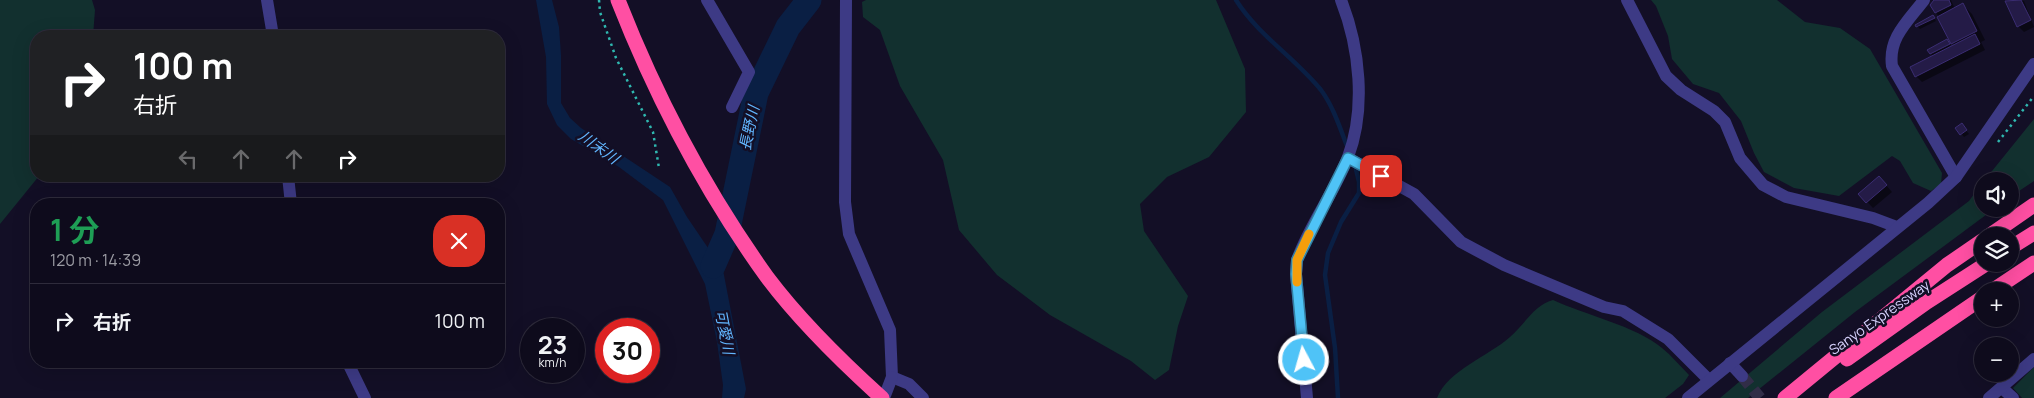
<!DOCTYPE html>
<html lang="ja">
<meta charset="utf-8">
<style>
:root{--surface:#0e0b1c;--page:#171425;--text:#f1f3f6;--muted:#9b9ba3;--line:#2e2b3b}
body{margin:0;font-family:Manrope,"Noto Sans JP",sans-serif;background:var(--page);color:var(--text);height:100vh;display:flex;flex-direction:column;font-size:19px;white-space:nowrap}
*{box-sizing:border-box;margin:0}
p{font-size:16px;color:var(--muted)}
.icon{flex:none;width:28px;height:28px;fill:none;stroke:currentColor;stroke-width:2;stroke-linecap:round;stroke-linejoin:round}
.map{position:relative;flex:1;overflow:hidden}
.side{position:absolute;left:30px;top:198px;width:475px;height:170px;display:flex;flex-direction:column;background:var(--surface);border-radius:20px;box-shadow:0 5px 20px #0002,0 0 0 1px var(--line)}
.side>*{flex:none}
.banner{position:absolute;left:30px;top:30px;width:475px;height:152px;border-radius:20px;box-shadow:0 5px 20px #0002,0 0 0 1px var(--line);background:#202124;color:#fff;overflow:hidden}
.tools{position:absolute;left:1974px;top:172px;display:grid;gap:10px}
.tools a{display:grid;place-items:center;width:45px;height:45px;border-radius:50%;background:var(--surface);box-shadow:0 5px 20px #0002,0 0 0 1px var(--line);font-size:25px}
.speed{position:absolute;left:520px;top:318px;display:flex;gap:10px;font-size:25px;font-weight:700;text-align:center}
.speed>*{display:grid;place-content:center;width:65px;height:65px;border-radius:50%;background:var(--surface);box-shadow:0 5px 20px #0002,0 0 0 1px var(--line);line-height:1}
.speed small{font-size:12px;font-weight:400}
.speed .limit{border:8px solid #d22;background:#fff;color:#111}
.pin{position:absolute;display:grid;place-items:center;width:42px;height:42px;color:#fff;margin:-21px;border-radius:10px;box-shadow:0 2px 8px #0006}
.me{position:absolute;width:55px;margin:-28px;rotate:354deg;stroke-linejoin:round;filter:drop-shadow(0 0 4px #0008)}
.turn{display:flex;align-items:center;gap:18px;height:105px;padding:0 20px;font-size:22px}
.turn .icon{width:65px;height:65px;stroke-width:2.5}
.turn b{display:block;font-size:35px;line-height:42px}
.lanes{display:flex;align-items:center;height:48px;padding:0 20px;background:#0003;justify-content:center;gap:25px;direction:ltr}
.lanes .off{opacity:.35}
.round{display:grid;place-items:center;flex:none;width:52px;height:52px;border-radius:20px;background:var(--page)}
.head{display:flex;align-items:center;justify-content:space-between;height:85px;padding:0 20px}
h1{font-size:30px;font-weight:700;line-height:38px;color:#1e9e55}
ul{padding:0;list-style:none}
li{display:flex;align-items:center;gap:15px;height:75px;padding:0 20px;border-top:1px solid var(--line)}
li div{flex:1}
li b{display:block;font-size:19px}
li em{font-style:normal}
.map>svg:first-child{display:block}
.green{fill:#12302f}
.water{fill:#0a1f44}
.shadow{fill:#0007}
.lines{fill:none;stroke-linecap:round;stroke-linejoin:round}
.stream{stroke:#0a1f44;stroke-width:4.5}
.river{stroke:#0a1f44;stroke-width:25}
.building{fill:#241b47;stroke:#3b2d73}
.minor-tunnel{stroke:#312d47;stroke-width:12;stroke-dasharray:12 6;stroke-linecap:butt}
.path{stroke:#2fb8b0;stroke-width:2.5;stroke-dasharray:2.5 4;stroke-linecap:butt}
.minor{stroke:#3d3a85;stroke-width:12}
.highway{stroke:#ff4fa3;stroke-width:15}
.route-casing{stroke:#337fa1;stroke-width:12}
.route{stroke:#4fc3f7;stroke-width:9}
.slow{stroke:#f59e0b;stroke-width:9}
.labels{text-anchor:middle;dominant-baseline:central;stroke-width:5;stroke-linejoin:round;paint-order:stroke}
.street-label{font-size:14px;fill:#d9d4ff;stroke:#130f26}
.water-label{font-size:15px;font-style:italic;fill:#62b6ff;stroke:#130f26}
</style>
<div class="map">
<svg width="2034" height="398" viewBox="0 0 2034 398">
<rect width="100%" height="100%" fill="#130f26"/>
<!-- green -->
<g class="green">
<polygon points="0,0 92,0 95,10 93,36 36,36 36,176 39,176 0,224"/>
<polygon points="866,0 1216,0 1245,69 1246,112 1209,157 1167,177 1140,204 1144,231 1188,296 1178,326 1169,370 1155,380 1131,361 1050,315 997,275 959,230 943,160 900,86 880,30 863,17 862,2"/>
<polygon points="1651,0 1777,0 1805,22 1840,28 1870,49 1942,173 1941,184 1931,191 1913,183 1900,161 1892,156 1839,196 1794,188 1764,172 1754,153 1741,121 1719,93 1693,84 1672,59 1668,36 1656,6"/>
<polygon points="2034,119 2034,181 2010,197 2010,181 1984,181"/>
<polygon points="1982,183 1982,209 1994,209 1855,312 1748,398 1720,398 1822,312 1969,201"/>
<path d="M1553,300C1585,315 1636,326 1662,348C1672,356 1680,366 1689,375L1683,384L1665,398H1437C1448,370 1489,356 1510,337C1525,324 1534,305 1553,300Z"/>
<polygon points="2034,367 2034,398 2022,398 2013,388"/>
</g>
<!-- water -->
<polygon class="water" points="536,0 552,0 559,27 561,55 561,103 570,118 581,128 670,187 687,217 723,270 746,389 744,398 722,398 723,385 717,342 705,284 663,200 619,167 571,139 557,125 547,104 546,57"/>
<!-- shadow -->
<g class="shadow">
<polygon points="1936,0 1951,0 1955,9 1963,5 1972,14 1985,40 1981,42 1985,50 1922,82 1916,76 1934,57 1931,54 1947,41 1952,48 1955,46 1936,12"/>
<polygon points="2009,0 2024,1 2034,27 2024,32 2018,26 2006,1"/>
<polygon points="1933,17 1936,21 1920,29 1917,26"/>
<polygon points="1957,128 1964,128 1969,134 1964,137"/>
<polygon points="1885,184 1892,192 1873,208 1860,194"/>
</g>
<g class="lines">
<!-- stream -->
<g class="stream">
<path d="M1236,0C1258,35 1295,58 1321,90C1333,106 1340,128 1347,146"/>
<polyline points="1338,398 1335,348 1325,275 1328,253 1341,222 1359,193 1359,182 1355,165"/>
</g>
<!-- river -->
<polyline class="river" points="713,266 727,234 756,93 788,27 809,0"/>
</g>
<!-- building -->
<g class="building">
<polygon points="1934,0 1949,0 1951,5 1935,13 1930,5"/>
<polygon points="2021,0 2031,20 2017,27 2005,1"/>
<polygon points="1963,3 1977,31 1951,44 1937,17"/>
<polygon points="1933,15 1935,18 1916,27 1915,25"/>
<polygon points="1975,34 1980,44 1915,77 1910,67"/>
<polygon points="1947,39 1950,44 1930,54 1927,50"/>
<polygon points="1962,123 1967,130 1960,135 1955,128"/>
<polygon points="1879,176 1887,185 1866,203 1858,194"/>
</g>
<g class="lines">
<!-- minor-tunnel -->
<polyline class="minor-tunnel" points="1742,376 1760,398"/>
<!-- path -->
<g class="path">
<polyline points="599,0 600,12 616,58 653,132 659,168"/>
<polyline points="1998,142 2034,96"/>
</g>
<!-- minor -->
<g class="minor">
<polyline points="267,0 273,36"/>
<polyline points="707,0 749,72 732,107"/>
<polyline points="846,0 845,202 849,234 890,330 892,377 909,384 923,398"/>
<polyline points="1627,0 1666,76 1681,90 1714,111 1725,122 1740,158 1763,185 1786,197 1873,218 1897,227"/>
<path d="M1924,0C1908,21 1888,38 1892,66L1956,177"/>
<polyline points="1348,158 1414,194 1461,242 1504,265 1604,307 1623,311 1668,339 1709,380"/>
<polyline points="288,176 291,204"/>
<polyline points="347,361 365,398"/>
<polyline points="1730,363 1742,376"/>
<polyline points="2002,388 2013,398"/>
<polyline points="884,398 892,377"/>
<path d="M1307,398L1296,274L1297,260C1310,224 1334,193 1348,157C1366,109 1360,48 1341,0"/>
<polyline points="1688,398 1928,203 1956,177 2034,64"/>
<polyline points="1989,398 2034,359"/>
</g>
<!-- highway -->
<g class="highway">
<path d="M618,0C656,97 706,192 767,277C800,321 841,361 882,398"/>
<polyline points="1989,236 2034,205"/>
<polyline points="2010,248 2034,233"/>
<polyline points="1992,291 2034,263"/>
<polyline points="1847,359 1927,302 1986,264"/>
<polyline points="1785,398 1947,265 1982,241"/>
<polyline points="1836,398 1982,298"/>
</g>
</g>
<g class="lines">
<defs>
<polyline id="route" points="1304,360 1296,274 1297,260 1348,158 1381,176"/>
</defs>
<!-- route casing -->
<use href="#route" class="route-casing"/>
<!-- route -->
<use href="#route" class="route"/>
<!-- slow -->
<polyline class="slow" points="1297,282 1297,260 1309,234"/>
</g>
<g class="labels">
<!-- street labels -->
<g class="street-label">
<text transform="translate(1879 317) rotate(-35)">Sanyo Expressway</text>
</g>
<!-- water labels -->
<g class="water-label">
<text transform="translate(749 128) rotate(-78)">長野川</text>
<text transform="translate(599 147) rotate(36)">川末川</text>
<text transform="translate(725 332) rotate(79)">可愛川</text>
</g>
</g>
</svg>
<div class="tools">
<a><svg class="icon" aria-label="sound" viewBox="0 0 24 24"><path d="M4 9h4l5-4v14l-5-4H4zM17 9q2 3 0 6"/></svg></a>
<a><svg class="icon" aria-label="layers" viewBox="0 0 24 24"><path d="M12 4l9 5-9 5-9-5zM3 14l9 5 9-5"/></svg></a>
<a>+</a>
<a>−</a>
</div>
<div class="speed"><div>23<small>km/h</small></div><div class="limit">30</div></div>
<div class="pin" style="left:1381px;top:176px;background:#d93025"><svg class="icon" aria-label="arrive" viewBox="0 0 24 24"><path d="M6 21V4h12l-3 4 3 4H6"/></svg></div>
<svg class="me" style="left:1304px;top:360px" viewBox="-20 -20 40 40"><circle r="17" fill="#4fc3f7" stroke="#fff" stroke-width="3"/><path d="M0-11L8 9 0 5-8 9z" fill="#fff"/></svg>
<div class="banner">
<div class="turn"><svg class="icon" aria-label="right" viewBox="0 0 24 24"><path d="M7 20v-9h11M14 6l5 5-5 5"/></svg><div><b>100 m</b>右折</div></div>
<div class="lanes"><svg class="icon off" aria-label="left" viewBox="0 0 24 24"><path d="M17 20v-9H6M10 6l-5 5 5 5"/></svg><svg class="icon off" aria-label="ahead" viewBox="0 0 24 24"><path d="M12 20V5M6 11l6-6 6 6"/></svg><svg class="icon off" aria-label="ahead" viewBox="0 0 24 24"><path d="M12 20V5M6 11l6-6 6 6"/></svg><svg class="icon" aria-label="right" viewBox="0 0 24 24"><path d="M7 20v-9h11M14 6l5 5-5 5"/></svg></div>
</div>
<section class="side">
<div class="head"><div><h1>1 分</h1><p>120 m · 14:39</p></div><a class="round" style="background:#d93025;color:#fff"><svg class="icon" aria-label="close" viewBox="0 0 24 24"><path d="M6 6l12 12M18 6L6 18"/></svg></a></div>
<ul>
<li><svg class="icon" aria-label="right" viewBox="0 0 24 24"><path d="M7 20v-9h11M14 6l5 5-5 5"/></svg><div><b>右折</b></div><em>100 m</em></li>
</ul>
</section>
</div>
